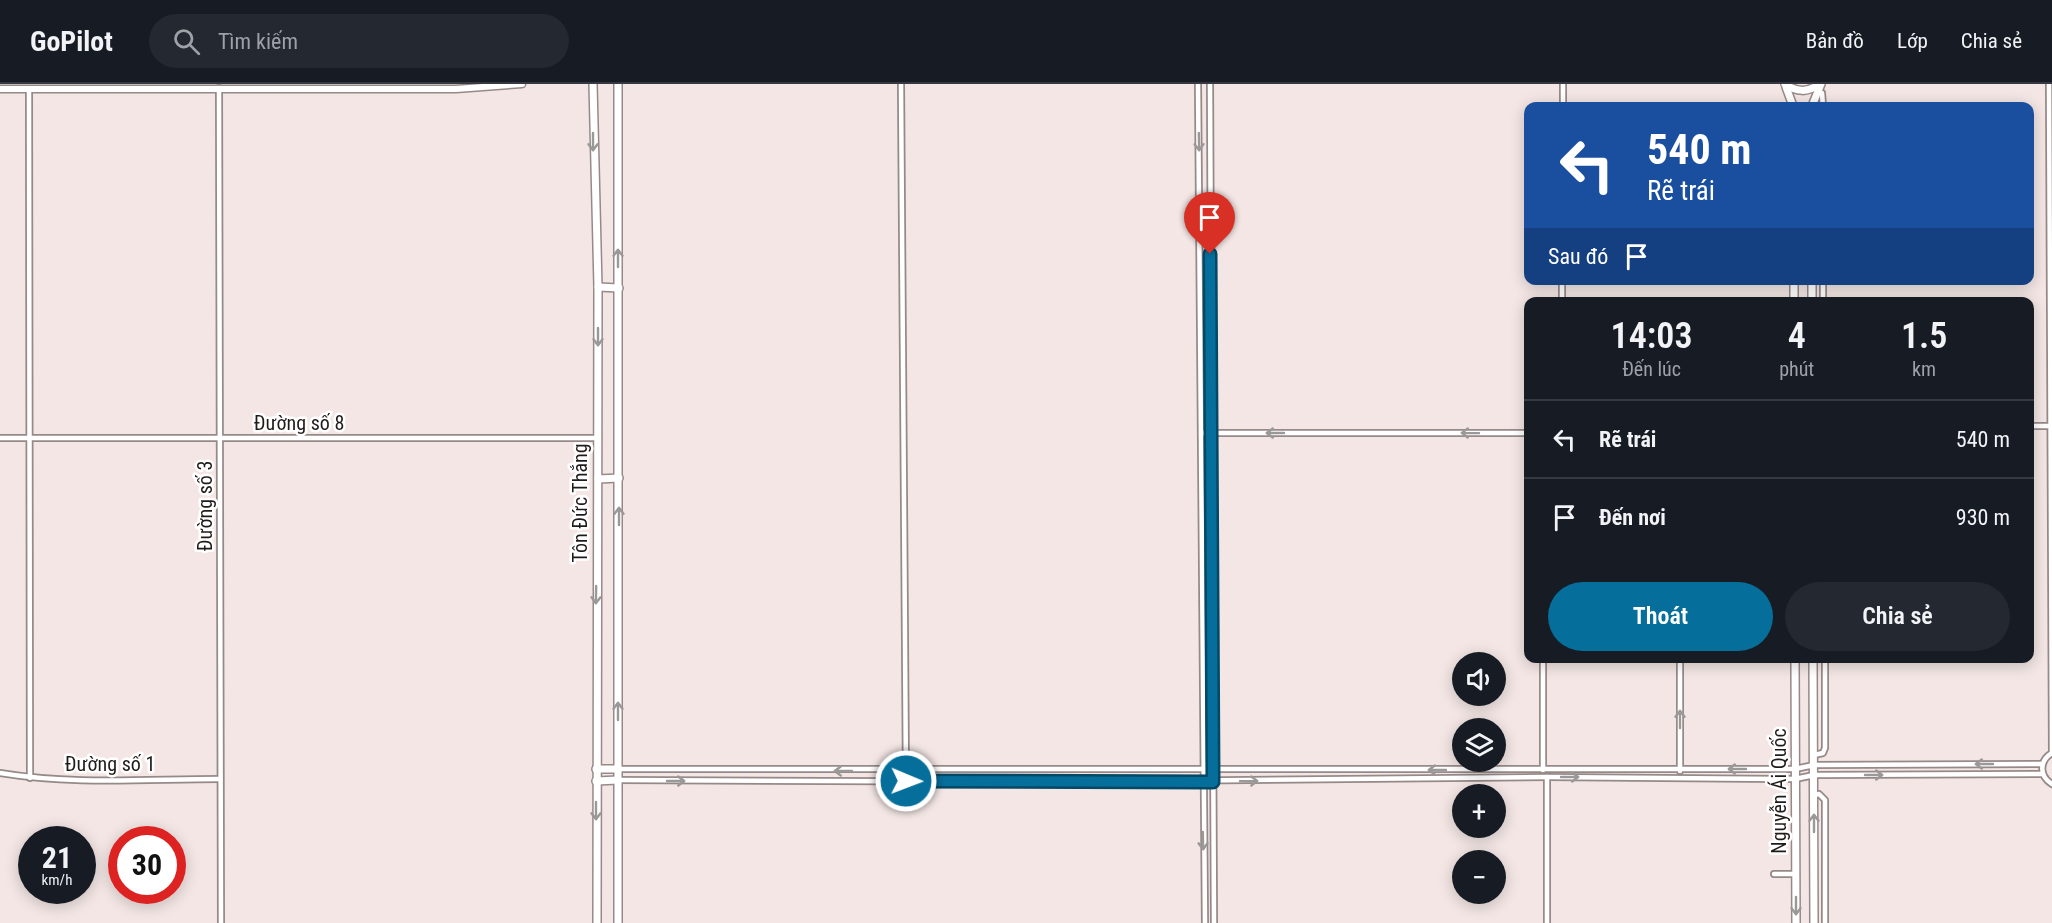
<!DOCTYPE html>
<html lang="vi">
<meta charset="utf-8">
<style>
:root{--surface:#171b24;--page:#242831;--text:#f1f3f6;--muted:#9ea1a6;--line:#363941;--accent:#056e9b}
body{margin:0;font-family:"Roboto Condensed",sans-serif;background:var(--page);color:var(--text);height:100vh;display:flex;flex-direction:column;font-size:22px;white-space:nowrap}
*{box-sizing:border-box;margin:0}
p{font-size:20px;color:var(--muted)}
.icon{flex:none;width:33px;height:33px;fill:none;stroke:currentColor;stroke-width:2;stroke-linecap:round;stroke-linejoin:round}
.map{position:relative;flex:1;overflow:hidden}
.sheet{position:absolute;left:1524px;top:213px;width:510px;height:366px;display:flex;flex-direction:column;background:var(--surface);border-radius:12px;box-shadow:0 3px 15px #0003}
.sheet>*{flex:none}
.banner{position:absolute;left:1524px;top:18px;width:510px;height:183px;border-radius:12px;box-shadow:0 3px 15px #0003;background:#1a4fa0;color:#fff;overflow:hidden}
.buttons{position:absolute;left:1452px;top:568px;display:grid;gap:12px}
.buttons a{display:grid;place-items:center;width:54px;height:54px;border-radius:50%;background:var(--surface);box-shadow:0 3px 15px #0003;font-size:30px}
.speed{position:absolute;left:18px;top:742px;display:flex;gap:12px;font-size:30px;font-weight:700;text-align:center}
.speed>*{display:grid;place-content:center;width:78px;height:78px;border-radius:50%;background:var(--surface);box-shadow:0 3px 15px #0003;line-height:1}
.speed small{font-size:15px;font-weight:400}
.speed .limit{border:9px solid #d22;background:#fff;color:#111}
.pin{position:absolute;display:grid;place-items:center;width:51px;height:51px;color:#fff;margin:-62px -26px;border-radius:50% 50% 50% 0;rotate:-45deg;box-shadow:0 0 6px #0007}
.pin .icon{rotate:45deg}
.me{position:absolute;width:66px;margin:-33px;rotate:91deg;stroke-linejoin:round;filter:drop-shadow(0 0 4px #0008)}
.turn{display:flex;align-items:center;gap:21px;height:126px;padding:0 24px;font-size:27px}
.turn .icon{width:78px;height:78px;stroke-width:2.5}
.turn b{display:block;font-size:42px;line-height:51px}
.then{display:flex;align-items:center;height:57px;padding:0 24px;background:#0003;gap:12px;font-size:22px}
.eta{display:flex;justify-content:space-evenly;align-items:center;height:102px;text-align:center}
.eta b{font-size:36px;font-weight:600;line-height:42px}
.button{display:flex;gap:12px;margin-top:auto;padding:12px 24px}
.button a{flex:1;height:69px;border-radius:36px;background:var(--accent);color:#fff;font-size:24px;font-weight:600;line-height:69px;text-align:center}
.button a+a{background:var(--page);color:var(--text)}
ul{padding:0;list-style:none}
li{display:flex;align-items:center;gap:18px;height:78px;padding:0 24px;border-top:2px solid var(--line)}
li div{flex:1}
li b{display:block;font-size:22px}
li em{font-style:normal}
header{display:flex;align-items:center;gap:36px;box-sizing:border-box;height:84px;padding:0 30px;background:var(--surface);border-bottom:2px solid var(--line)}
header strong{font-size:28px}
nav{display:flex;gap:33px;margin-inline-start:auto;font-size:21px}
.search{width:420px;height:54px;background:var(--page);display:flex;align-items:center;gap:15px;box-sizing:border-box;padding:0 21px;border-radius:33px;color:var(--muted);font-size:22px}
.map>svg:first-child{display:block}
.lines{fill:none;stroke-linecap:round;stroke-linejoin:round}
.minor-casing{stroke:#968a89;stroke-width:8}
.secondary-casing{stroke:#968a89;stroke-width:9}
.primary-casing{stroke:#968a89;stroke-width:10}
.minor{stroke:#fff;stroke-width:4.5}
.secondary{stroke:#fff;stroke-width:6}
.primary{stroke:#fff;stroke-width:7}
.oneway{stroke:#9b9898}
.route-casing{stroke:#034865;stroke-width:15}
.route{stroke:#056e9b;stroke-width:10}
.labels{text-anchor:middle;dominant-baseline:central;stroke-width:5;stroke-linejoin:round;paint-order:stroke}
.street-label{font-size:20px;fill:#201b1a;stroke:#fff}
</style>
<header>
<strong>GoPilot</strong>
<div class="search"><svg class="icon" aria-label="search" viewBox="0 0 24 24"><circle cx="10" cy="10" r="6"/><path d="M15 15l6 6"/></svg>Tìm kiếm</div>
<nav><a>Bản đồ</a><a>Lớp</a><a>Chia sẻ</a></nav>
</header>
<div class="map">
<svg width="2052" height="839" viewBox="0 0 2052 839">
<rect width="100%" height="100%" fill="#f3e6e4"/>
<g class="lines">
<defs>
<g id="minor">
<polyline points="901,0 906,697"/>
<polyline points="1198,0 1205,839"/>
<polyline points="1210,0 1214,839"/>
<polyline points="1563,0 1563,22"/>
<polyline points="2049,0 2052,669"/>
<polyline points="219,4 221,839"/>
<polyline points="29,5 30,694"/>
<polyline points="1822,9 1823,22"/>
<polyline points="1562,218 1562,196"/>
<polyline points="1823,218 1823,196"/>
<polyline points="2030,342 2052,342"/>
<polyline points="1201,349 1528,349"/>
<polyline points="0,354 597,354"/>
<polyline points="1543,574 1543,686"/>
<polyline points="1680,574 1680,687"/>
<path d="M2052,669C2039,677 2039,692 2052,700"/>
<polyline points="1814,671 1823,669 1825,664 1825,574"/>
<polyline points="618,685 1795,685 1814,681 2042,680"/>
<path d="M0,689C72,701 147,695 220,695"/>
<polyline points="1547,693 1547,839"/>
<polyline points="618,696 1057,698 1547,693 1795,695 1814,691 2042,690"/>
<polyline points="1814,711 1819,710 1825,716 1825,839"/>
<polyline points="1774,790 1796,790"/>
</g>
<polyline id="secondary" points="0,5 456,5 522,0"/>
<g id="primary">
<polyline points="593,0 598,203 597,839"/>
<polyline points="618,0 618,839"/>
<path d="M1785,0C1796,8 1808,9 1819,0"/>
<polyline points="1786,3 1793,22"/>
<polyline points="1812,22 1821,0"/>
<polyline points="1794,196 1794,218"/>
<polyline points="1812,196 1812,218"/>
<polyline points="598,203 619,204"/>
<polyline points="598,395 619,394"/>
<polyline points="1795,574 1796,839"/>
<polyline points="1813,574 1814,839"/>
<polyline points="596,685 618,685"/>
<polyline points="596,697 618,696"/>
</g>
</defs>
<!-- minor casing -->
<use href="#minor" class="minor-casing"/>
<!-- secondary casing -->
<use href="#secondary" class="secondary-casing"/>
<!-- primary casing -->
<use href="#primary" class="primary-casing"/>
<!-- minor -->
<use href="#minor" class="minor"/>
<!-- secondary -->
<use href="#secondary" class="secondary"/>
<!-- primary -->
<use href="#primary" class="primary"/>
</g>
<!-- one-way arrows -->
<defs><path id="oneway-shaft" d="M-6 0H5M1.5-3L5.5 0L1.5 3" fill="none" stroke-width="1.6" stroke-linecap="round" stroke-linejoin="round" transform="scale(1.5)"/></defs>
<g class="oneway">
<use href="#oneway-shaft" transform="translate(593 58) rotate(90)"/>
<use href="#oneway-shaft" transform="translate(1199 58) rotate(89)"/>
<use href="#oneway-shaft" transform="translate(618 174) rotate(-90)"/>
<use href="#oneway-shaft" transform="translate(598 253) rotate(90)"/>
<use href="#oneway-shaft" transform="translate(1275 349) rotate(180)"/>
<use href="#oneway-shaft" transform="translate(1470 349) rotate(-179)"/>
<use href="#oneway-shaft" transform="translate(619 432) rotate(-90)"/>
<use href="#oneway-shaft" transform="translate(596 511) rotate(91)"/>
<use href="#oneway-shaft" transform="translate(618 627) rotate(-90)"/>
<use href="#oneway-shaft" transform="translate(1680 635) rotate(-90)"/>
<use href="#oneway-shaft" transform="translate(1984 680) rotate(180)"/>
<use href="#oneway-shaft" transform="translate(1737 685) rotate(180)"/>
<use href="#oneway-shaft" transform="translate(1437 686) rotate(180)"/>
<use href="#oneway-shaft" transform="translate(843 687) rotate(-180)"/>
<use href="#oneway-shaft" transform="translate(1874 691)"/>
<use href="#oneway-shaft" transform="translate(1570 693)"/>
<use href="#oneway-shaft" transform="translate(676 697)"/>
<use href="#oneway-shaft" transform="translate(1249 697) rotate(-1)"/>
<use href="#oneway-shaft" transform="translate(596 727) rotate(90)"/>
<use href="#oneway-shaft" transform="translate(1814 739) rotate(-90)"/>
<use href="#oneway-shaft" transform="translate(1203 757) rotate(89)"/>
<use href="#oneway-shaft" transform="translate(1796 822) rotate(90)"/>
</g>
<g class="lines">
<defs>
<polyline id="route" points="906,697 1213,698 1210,170"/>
</defs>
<!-- route casing -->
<use href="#route" class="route-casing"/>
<!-- route -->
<use href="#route" class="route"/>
</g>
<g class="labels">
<!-- street labels -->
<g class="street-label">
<text x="299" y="339">Đường số 8</text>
<text transform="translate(580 419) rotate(-90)">Tôn Đức Thắng</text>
<text transform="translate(205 422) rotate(-90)">Đường số 3</text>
<text x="110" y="680">Đường số 1</text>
<text transform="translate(1779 707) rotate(-90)">Nguyễn Ái Quốc</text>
</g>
</g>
</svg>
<div class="buttons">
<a><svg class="icon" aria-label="sound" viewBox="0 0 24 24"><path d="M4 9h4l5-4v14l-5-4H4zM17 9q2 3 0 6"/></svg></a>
<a><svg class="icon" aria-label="layers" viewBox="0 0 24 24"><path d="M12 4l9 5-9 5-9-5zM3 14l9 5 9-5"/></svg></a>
<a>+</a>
<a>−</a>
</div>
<div class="speed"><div>21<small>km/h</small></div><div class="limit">30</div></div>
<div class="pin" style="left:1210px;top:170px;background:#d93025"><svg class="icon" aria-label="arrive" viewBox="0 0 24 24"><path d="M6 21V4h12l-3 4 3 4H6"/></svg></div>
<svg class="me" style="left:906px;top:697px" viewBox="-20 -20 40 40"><circle r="17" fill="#056e9b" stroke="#fff" stroke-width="3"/><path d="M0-11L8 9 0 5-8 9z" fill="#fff"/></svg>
<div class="banner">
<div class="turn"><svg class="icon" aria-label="left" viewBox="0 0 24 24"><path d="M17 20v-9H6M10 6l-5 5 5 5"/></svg><div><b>540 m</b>Rẽ trái</div></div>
<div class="then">Sau đó<svg class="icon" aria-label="arrive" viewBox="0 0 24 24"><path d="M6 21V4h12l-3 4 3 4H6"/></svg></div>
</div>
<section class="sheet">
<div class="eta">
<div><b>14:03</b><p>Đến lúc</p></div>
<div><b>4</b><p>phút</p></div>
<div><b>1.5</b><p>km</p></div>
</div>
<ul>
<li><svg class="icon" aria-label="left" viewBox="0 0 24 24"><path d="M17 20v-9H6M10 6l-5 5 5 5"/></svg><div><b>Rẽ trái</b></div><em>540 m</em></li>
<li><svg class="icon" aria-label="arrive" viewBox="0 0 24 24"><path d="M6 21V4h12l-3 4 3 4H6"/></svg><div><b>Đến nơi</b></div><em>930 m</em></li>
</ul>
<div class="button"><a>Thoát</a><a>Chia sẻ</a></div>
</section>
</div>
